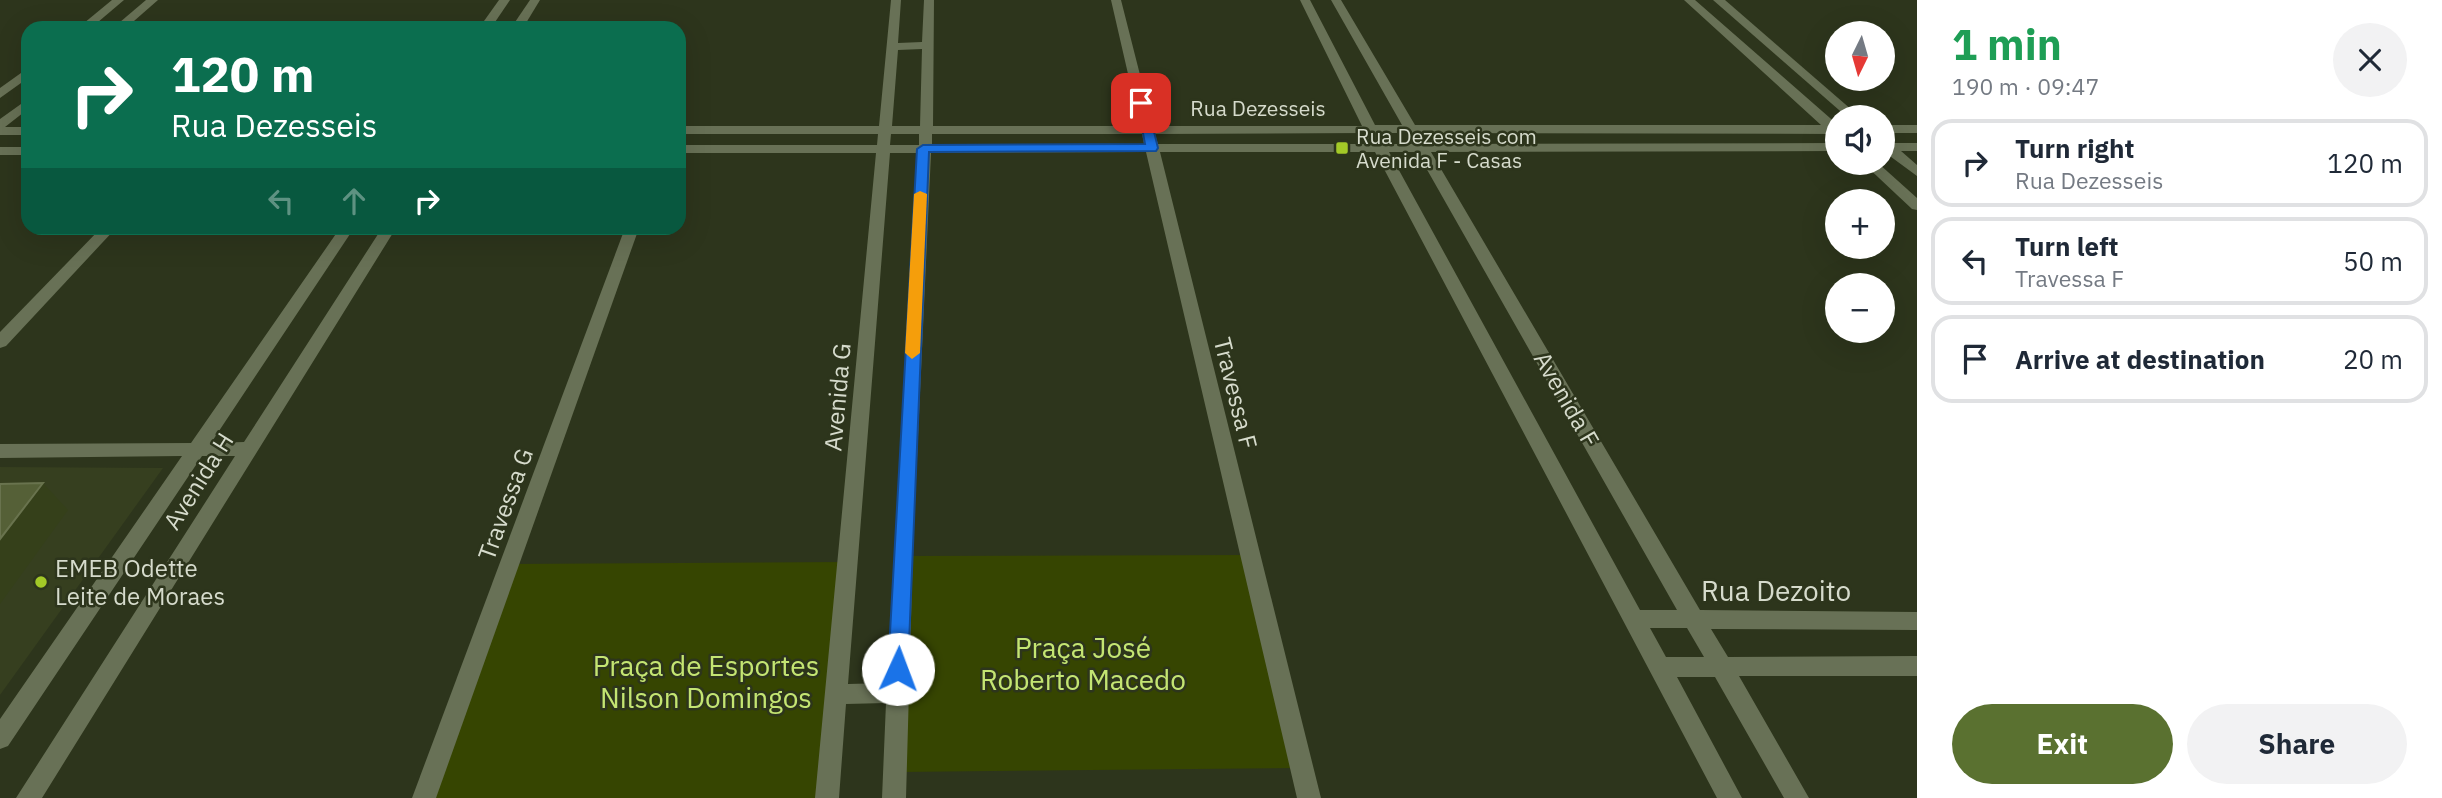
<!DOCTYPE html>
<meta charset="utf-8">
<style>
:root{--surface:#fff;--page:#f2f2f3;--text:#1f2937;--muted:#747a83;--line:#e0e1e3;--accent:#5a7130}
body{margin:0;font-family:"IBM Plex Sans",sans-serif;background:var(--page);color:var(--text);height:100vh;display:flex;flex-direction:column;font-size:26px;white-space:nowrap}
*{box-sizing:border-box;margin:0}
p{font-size:23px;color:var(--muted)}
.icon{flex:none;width:38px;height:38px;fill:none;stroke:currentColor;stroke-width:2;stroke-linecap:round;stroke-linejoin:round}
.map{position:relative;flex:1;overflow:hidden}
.panel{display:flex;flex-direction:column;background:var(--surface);width:525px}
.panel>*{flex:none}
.banner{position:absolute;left:21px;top:21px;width:665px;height:214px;border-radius:21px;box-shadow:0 7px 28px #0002;background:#0b6e4f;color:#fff;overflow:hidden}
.needle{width:46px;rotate:185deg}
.controls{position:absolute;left:1825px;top:21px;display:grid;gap:14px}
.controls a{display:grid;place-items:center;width:70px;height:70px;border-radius:50%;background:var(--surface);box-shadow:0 7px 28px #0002;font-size:35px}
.pin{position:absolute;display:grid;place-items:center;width:60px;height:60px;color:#fff;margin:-30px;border-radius:14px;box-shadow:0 4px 10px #0006}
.me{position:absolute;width:77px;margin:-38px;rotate:2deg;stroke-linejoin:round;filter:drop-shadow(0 0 5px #0008)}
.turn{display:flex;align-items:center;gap:24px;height:147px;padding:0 35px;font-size:32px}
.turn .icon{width:91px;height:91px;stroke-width:2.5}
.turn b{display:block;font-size:49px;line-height:60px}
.lanes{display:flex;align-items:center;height:66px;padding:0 35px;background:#0003;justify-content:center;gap:35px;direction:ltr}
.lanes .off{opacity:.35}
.round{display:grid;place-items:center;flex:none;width:74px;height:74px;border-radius:37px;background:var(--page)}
.headline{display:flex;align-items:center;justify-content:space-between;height:119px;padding:0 35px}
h1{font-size:42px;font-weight:700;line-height:52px;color:#1e9e55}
.cta{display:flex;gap:14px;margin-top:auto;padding:14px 35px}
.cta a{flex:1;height:80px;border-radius:42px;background:var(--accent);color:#fff;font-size:28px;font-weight:700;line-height:80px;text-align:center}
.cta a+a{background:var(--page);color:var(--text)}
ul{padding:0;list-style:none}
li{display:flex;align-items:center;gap:21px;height:88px;margin:0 14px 10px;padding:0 21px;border:4px solid var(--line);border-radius:21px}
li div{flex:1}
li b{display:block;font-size:26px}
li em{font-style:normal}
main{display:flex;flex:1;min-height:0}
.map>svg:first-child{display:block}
.built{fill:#363f1f}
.green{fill:#364501}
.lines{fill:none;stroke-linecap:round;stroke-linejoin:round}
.street{fill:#687156;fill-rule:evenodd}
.shaded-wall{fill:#35401a}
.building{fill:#556037;stroke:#69734e;stroke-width:2}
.route{fill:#1a73e8;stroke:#114b97;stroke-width:2}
.slow{fill:#f59e0b}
.poi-dot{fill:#a3c927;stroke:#2d351c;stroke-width:2.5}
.labels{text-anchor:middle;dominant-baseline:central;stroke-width:5;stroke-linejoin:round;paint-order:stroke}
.far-street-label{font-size:21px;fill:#d6dbcc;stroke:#2d351c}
.far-poi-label{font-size:21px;fill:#d6dbcc;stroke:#2d351c;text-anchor:start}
.street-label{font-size:24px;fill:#d6dbcc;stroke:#2d351c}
.poi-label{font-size:24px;fill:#d6dbcc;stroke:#2d351c;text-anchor:start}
.near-street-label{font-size:28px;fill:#d6dbcc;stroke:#2d351c}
.near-park-label{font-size:28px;fill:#c4e572;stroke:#2d351c}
</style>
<main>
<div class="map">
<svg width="1917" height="798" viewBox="0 0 1917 798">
<rect width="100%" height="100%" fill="#2d351c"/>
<!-- built -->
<polygon class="built" points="0,467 163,468 0,695"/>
<!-- green -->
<g class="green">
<polygon points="1249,555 1300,768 899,772 903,556"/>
<polygon points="849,562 827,798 425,798 509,564"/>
</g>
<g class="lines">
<!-- street -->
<g class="street">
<polygon points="112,0 124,0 91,28 78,28"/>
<polygon points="146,0 158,0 126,28 113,28"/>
<polygon points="499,0 510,0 491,28 479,28"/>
<polygon points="530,0 540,0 523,28 511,28"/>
<path d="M891,0H901L898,43L922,42L924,0H934L933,126H1140L1111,0H1121L1153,126H1362L1300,0H1310L1375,125H1402L1331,0H1341L1415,125H1821L1684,0H1695L1838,125V134L1420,133L1426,144L1838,143V151L1431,152L1700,610L1917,612V630L1711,629L1728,657L1917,656V676H1739L1809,798H1784L1715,677H1677L1742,798H1717L1375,152H1160L1321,798H1297L1146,152L931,153L913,546L906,798H882L886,703L846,704L839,798H815L876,153H679V145H877L878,134H679V126H879ZM922,49L920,126H892L898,50ZM1366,133L1371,144H1158L1155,134ZM1379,133H1406L1412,144H1384ZM891,134H919V145H890ZM932,134H1142L1144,144L932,145ZM1389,152H1417L1677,610H1640ZM890,153H918L887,683L848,684ZM1650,628H1687L1704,657H1666Z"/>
<polygon points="1713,0 1725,0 1860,117 1847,117"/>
<polygon points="28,68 28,78 0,98 0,88"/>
<polygon points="28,99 28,109 5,127 28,127 28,135 0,135 0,119"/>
<rect x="1883" y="125" width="34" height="8"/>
<polygon points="1883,138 1892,143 1917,143 1917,151 1901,151 1917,165 1917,176 1883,151"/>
<rect x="0" y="147" width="28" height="8"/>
<polygon points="1863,163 1878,163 1917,198 1917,210 1912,209"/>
<polygon points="101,228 116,228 6,346 0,348 0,332"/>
<polygon points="340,228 354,228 211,443 244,442 382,228 396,228 42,798 16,798 235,456 202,456 8,746 0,749 0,719 182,456 0,458 0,444 191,443"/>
<polygon points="625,228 639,228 436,798 412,798"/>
</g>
</g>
<!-- shaded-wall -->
<polygon class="shaded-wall" points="43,483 68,510 0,604 0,539"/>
<!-- building -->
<polygon class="building" points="43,483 0,539 0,484"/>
<!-- route -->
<polygon class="route" points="1137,101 1147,103 1158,148 1156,151 929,152 908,669 906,675 898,678 891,675 888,669 917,149 923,145 1145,144"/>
<!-- slow -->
<polygon class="slow" points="920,191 927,194 920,353 912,359 905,353 914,194"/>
<!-- markers -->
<g class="poi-dot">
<rect x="1335" y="141" width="14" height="14" rx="3.5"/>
<circle cx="41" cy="582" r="7"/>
</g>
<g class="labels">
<!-- far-street labels -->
<g class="far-street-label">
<text x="1258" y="108">Rua Dezesseis</text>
</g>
<!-- far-poi labels -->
<g class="far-poi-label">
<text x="1356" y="136">Rua Dezesseis com<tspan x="1356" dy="24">Avenida F - Casas</tspan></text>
</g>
<!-- street labels -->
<g class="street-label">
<text transform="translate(1236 393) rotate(76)">Travessa F</text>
<text transform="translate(837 397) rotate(-85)">Avenida G</text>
<text transform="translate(1567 399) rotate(60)">Avenida F</text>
<text transform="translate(198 481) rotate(-58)">Avenida H</text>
<text transform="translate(505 504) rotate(-70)">Travessa G</text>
</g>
<!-- poi labels -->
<g class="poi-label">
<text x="55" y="568">EMEB Odette<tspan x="55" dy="28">Leite de Moraes</tspan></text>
</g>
<!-- near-street labels -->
<g class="near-street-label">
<text x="1776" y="590">Rua Dezoito</text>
</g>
<!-- near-park labels -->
<g class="near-park-label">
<text x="1083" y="647">Praça José<tspan x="1083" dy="32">Roberto Macedo</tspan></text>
<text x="706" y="665">Praça de Esportes<tspan x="706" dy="32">Nilson Domingos</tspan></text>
</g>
</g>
</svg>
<div class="controls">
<a><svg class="needle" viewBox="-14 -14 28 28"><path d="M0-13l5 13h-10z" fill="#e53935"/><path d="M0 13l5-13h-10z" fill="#747a83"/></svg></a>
<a><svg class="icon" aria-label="sound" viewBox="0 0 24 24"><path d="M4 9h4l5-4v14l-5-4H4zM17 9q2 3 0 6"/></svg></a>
<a>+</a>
<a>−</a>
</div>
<div class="pin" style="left:1141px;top:103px;background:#d93025"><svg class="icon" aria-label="arrive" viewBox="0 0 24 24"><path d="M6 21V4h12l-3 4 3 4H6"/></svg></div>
<svg class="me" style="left:898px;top:669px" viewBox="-20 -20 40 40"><circle r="19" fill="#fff"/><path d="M0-13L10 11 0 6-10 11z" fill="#1a73e8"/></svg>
<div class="banner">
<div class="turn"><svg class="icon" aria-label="right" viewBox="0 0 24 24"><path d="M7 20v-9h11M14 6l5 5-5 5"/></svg><div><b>120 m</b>Rua Dezesseis</div></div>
<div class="lanes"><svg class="icon off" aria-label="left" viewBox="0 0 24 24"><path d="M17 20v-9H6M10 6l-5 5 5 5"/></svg><svg class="icon off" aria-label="ahead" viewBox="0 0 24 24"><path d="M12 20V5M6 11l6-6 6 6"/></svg><svg class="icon" aria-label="right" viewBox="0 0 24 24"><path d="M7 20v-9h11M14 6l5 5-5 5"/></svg></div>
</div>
</div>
<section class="panel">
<div class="headline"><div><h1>1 min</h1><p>190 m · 09:47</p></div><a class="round"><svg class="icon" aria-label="close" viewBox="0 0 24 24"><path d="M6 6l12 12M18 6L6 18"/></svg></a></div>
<ul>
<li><svg class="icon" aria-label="right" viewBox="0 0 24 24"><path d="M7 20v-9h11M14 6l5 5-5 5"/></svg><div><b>Turn right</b><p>Rua Dezesseis</p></div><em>120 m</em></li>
<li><svg class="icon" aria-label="left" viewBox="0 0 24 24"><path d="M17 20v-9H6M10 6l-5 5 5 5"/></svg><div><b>Turn left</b><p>Travessa F</p></div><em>50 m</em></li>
<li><svg class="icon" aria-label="arrive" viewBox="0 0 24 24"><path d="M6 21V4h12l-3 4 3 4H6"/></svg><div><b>Arrive at destination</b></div><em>20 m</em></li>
</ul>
<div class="cta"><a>Exit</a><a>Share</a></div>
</section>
</main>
